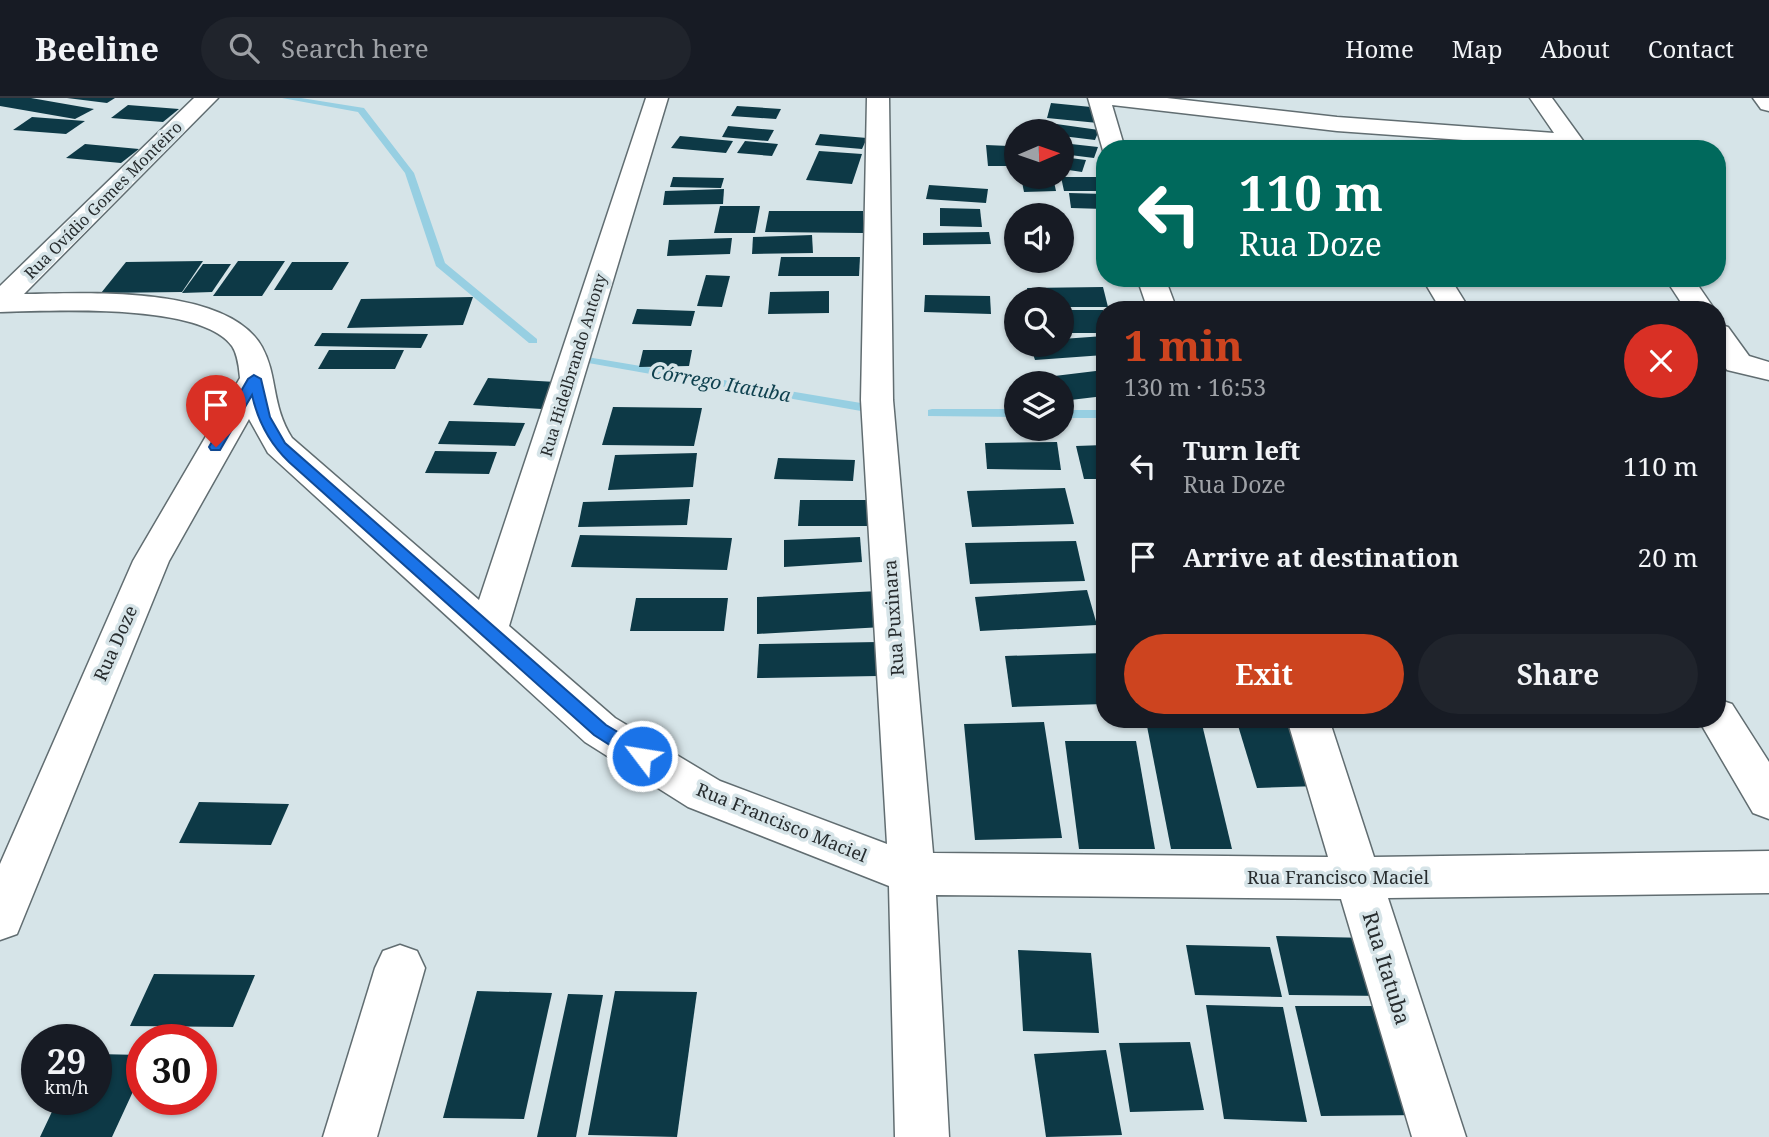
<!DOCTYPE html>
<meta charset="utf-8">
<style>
:root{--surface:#171b24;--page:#20242c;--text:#f1f3f6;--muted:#9ea1a6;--line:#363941;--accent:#cd441f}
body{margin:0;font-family:"Noto Serif",serif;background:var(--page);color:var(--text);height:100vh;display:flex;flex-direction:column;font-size:26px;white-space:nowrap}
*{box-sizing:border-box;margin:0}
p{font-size:23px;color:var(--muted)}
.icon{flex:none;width:38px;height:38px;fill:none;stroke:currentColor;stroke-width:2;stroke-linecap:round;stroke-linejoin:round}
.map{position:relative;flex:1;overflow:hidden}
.drawer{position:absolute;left:1096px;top:203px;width:630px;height:427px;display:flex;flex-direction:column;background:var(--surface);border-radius:28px;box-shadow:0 2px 5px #0004}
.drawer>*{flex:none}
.guide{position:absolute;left:1096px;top:42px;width:630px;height:147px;border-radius:28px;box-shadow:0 2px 5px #0004;background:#00695c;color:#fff;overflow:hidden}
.needle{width:46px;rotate:88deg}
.tools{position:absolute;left:1004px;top:21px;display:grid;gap:14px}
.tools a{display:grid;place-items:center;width:70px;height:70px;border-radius:50%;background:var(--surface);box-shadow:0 2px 5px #0004;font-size:35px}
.speed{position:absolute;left:21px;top:926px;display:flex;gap:14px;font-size:35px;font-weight:700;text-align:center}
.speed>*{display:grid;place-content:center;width:91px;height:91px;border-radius:50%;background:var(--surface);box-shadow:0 2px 5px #0004;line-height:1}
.speed small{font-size:18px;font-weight:400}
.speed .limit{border:10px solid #d22;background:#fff;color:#111}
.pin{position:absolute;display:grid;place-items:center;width:60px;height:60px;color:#fff;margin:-72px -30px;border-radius:50% 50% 50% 0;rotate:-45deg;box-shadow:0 0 7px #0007}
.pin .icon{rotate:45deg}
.me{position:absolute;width:77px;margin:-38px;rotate:301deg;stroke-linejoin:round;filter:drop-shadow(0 0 5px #0008)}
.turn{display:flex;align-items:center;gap:24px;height:147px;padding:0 28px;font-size:32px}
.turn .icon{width:91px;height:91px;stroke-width:2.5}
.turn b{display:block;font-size:49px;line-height:60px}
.round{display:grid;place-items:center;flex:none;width:74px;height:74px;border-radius:37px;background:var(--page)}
.headline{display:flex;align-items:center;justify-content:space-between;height:119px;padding:0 28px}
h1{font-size:42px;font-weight:700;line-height:52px;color:var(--accent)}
.cta{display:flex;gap:14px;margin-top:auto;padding:14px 28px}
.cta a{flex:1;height:80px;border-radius:42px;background:var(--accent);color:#fff;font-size:28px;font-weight:700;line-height:80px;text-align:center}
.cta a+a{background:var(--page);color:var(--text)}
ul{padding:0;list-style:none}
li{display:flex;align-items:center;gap:21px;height:91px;padding:0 28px}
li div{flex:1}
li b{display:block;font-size:26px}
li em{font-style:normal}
header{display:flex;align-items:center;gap:42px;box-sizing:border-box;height:98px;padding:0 35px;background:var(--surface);border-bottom:2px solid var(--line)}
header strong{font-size:33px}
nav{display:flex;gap:38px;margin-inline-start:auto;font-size:24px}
.search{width:490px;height:63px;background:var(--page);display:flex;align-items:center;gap:18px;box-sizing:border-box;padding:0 24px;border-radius:38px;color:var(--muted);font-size:26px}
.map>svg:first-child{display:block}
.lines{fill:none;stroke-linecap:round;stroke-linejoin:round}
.stream{fill:#97cfe2;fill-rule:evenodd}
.building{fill:#0d3946}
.minor-casing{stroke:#616d71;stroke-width:3}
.minor{fill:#fff;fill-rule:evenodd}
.route{fill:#1a73e8;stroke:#114b97;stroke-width:2}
.labels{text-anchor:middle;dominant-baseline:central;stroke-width:7;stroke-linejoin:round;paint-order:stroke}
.far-street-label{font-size:16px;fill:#272c2e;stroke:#d6e4e8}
.street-label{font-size:18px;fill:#272c2e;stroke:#d6e4e8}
.water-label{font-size:19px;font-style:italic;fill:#0f414f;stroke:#d6e4e8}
.near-street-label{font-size:21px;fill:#272c2e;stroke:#d6e4e8}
</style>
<header>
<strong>Beeline</strong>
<div class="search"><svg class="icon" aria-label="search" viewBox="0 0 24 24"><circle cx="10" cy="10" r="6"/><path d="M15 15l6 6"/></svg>Search here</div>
<nav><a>Home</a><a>Map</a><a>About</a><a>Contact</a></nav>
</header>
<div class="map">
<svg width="1769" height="1039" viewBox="0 0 1769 1039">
<rect width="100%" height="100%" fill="#d6e4e8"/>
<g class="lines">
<!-- stream -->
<g class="stream">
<polygon points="282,0 301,0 364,10 414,75 445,165 537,241 537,245 529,245 436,168 405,75 358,14"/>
<polygon points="581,258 861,305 867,309 861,313 577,263 577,259"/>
<polygon points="932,311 1017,311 1017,319 928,318 928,312"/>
<rect x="1062" y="312" width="42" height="8"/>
</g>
</g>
<!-- building -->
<g class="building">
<polygon points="0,0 31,0 94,11 75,21 0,8"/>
<polygon points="67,0 115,0 107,5"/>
<polygon points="1051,5 1101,10 1098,25 1047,20"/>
<polygon points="128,7 179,11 163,24 111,20"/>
<polygon points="737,8 781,11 776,21 731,18"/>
<polygon points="32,19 85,23 66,36 13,32"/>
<polygon points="1042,24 1099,32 1095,42 1062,38 1062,33 1039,33"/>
<polygon points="728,28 774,32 768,43 722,39"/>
<polygon points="820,36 867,40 862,51 815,47"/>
<polygon points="680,38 733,43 726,55 671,50"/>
<polygon points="745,43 778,46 772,58 737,55"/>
<polygon points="1062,45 1098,49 1094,60 1062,56"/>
<polygon points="85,46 139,51 121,65 66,60"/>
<polygon points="986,47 1009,48 1012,68 988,68"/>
<polygon points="819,53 862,56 852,86 806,82"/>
<polygon points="1062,59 1086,62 1082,74 1062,71"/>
<polygon points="673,79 724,80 721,90 670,89"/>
<polygon points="1021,79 1053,79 1056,93 1024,94"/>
<polygon points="1061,79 1104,79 1104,93 1064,93"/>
<polygon points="929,87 988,91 986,105 926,101"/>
<polygon points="724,91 723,106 663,107 665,93"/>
<polygon points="1069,95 1104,96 1104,111 1071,110"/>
<polygon points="720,108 760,108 755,135 714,135"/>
<polygon points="940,110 980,111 982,129 940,128"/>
<polygon points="769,113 863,113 863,135 765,134"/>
<polygon points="989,134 991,146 923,147 923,135"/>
<polygon points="812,137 813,155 752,156 753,139"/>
<polygon points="732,140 730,156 667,158 669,142"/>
<polygon points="781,159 860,159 859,178 778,178"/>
<polygon points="203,163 182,194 101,195 126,164"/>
<polygon points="238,163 285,163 262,198 213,198"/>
<polygon points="292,164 349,164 332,192 274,192"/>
<polygon points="203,166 231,166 212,194 182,195"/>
<polygon points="706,177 730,178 722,209 697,208"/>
<polygon points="1103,189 1108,209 1062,209 1062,201 1029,201 1027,190"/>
<polygon points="829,193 829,215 768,216 770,194"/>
<polygon points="925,197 990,198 991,216 924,214"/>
<polygon points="473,199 463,227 347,230 361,201"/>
<polygon points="637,211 695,213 691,228 632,226"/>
<polygon points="1062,212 1103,212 1104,235 1062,235"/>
<polygon points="322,235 428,236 421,250 314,248"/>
<polygon points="1104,238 1104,257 1035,262 1030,247 1062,247 1062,241"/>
<polygon points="329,252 404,252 395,271 318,271"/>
<polygon points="643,252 692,252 689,268 639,269"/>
<polygon points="1104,272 1104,298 1062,303 1062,285 1040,285 1038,280"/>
<polygon points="488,280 556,284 542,311 473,307"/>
<polygon points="613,309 702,310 694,348 602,347"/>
<polygon points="449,323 525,325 515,348 438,346"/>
<polygon points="1057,344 1061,372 987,371 985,345"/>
<polygon points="1104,347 1104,381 1084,381 1076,348"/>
<polygon points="435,353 497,354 489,376 425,375"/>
<polygon points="697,355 693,389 608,392 615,357"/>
<polygon points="778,360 855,362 853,383 774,381"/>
<polygon points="1065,390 1074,426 972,429 967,393"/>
<polygon points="690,401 687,427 578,429 583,404"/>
<polygon points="800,402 873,402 873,428 798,428"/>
<polygon points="580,437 732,440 727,472 571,469"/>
<polygon points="860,439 862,464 784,469 784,442"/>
<polygon points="1076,443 1085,483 970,486 965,445"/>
<polygon points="1087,492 1097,527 980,533 975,499"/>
<polygon points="879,493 883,529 757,536 757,499"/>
<polygon points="636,500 728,500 724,533 630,533"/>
<polygon points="878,544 878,578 757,580 759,546"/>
<polygon points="1104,555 1104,606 1012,609 1005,558"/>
<polygon points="1236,621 1295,621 1319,688 1257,690"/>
<polygon points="1201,622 1232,751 1171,751 1146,623"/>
<polygon points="1044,624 1062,740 975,742 964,626"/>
<polygon points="1065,643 1136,643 1155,751 1079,751"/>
<polygon points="199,704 289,706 271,747 179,745"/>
<polygon points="1276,838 1370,840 1387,898 1289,897"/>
<polygon points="1186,847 1270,849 1282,899 1195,897"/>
<polygon points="1018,852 1091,855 1099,935 1023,933"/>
<polygon points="154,876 255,877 233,929 130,928"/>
<polygon points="477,893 552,895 524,1021 443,1020"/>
<polygon points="615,893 697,894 677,1039 588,1037"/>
<polygon points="568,896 603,897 576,1039 537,1039"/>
<polygon points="1206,907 1283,909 1307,1024 1224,1021"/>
<polygon points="1295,908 1391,908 1425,1017 1321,1018"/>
<polygon points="1190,944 1204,1012 1130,1014 1119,945"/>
<polygon points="1106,952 1122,1037 1046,1039 1034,956"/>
<polygon points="96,956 142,957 142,974 112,1039 40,1039 58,1001 96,1001"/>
</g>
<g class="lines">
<defs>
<g id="minor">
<path d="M194,0H218L24,196C86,195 228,187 262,249C278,278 271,307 292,340L479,502L646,0H668L509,528L615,620L720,683L887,746L861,302L867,0H889L893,302L933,755L1328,759L1287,621H1329L1374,759L1769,753V795L1388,800L1466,1039H1412L1341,801L936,797L949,1039H895L889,788L688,709L585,644L268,355L249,321L169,463L17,836L0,842V766L133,463L240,280C239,270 238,257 232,248C200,204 51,213 0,214V188Z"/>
<polygon points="1088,0 1167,0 1337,19 1554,35 1530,0 1552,0 1589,51 1337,33 1112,7 1125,51 1104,51 1104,56"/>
<polygon points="1753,0 1769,0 1769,13 1761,11"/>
<polygon points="1137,180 1165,180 1177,212 1148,212"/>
<polygon points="1422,180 1450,180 1470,212 1441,212"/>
<polygon points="1665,180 1693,180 1715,212 1686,212"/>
<polygon points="1717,226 1728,229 1749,258 1769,264 1769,282 1727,272 1717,256"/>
<polygon points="1717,601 1732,606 1769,664 1769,721 1753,715 1698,621 1717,621"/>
<polygon points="400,847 417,853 425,870 377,1039 323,1039 375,870 383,853"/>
</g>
</defs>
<!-- minor casing -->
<use href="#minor" class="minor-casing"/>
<!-- minor -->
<use href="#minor" class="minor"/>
</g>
<!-- route -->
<path class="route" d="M254,277L261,281L270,319L285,345L606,627L648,652L650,658L648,663L642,665L635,663L594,637L289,364C269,345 258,324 252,297L220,352H211L209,349L248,281Z"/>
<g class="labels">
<!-- far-street labels -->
<g class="far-street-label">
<text transform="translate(103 102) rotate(-45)">Rua Ovídio Gomes Monteiro</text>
<text transform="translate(573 267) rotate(-73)">Rua Hidelbrando Antony</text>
</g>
<!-- street labels -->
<g class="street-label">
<text transform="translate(893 520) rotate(-94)">Rua Puxinara</text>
<text transform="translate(115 545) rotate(-66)">Rua Doze</text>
<text transform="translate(782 724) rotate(22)">Rua Francisco Maciel</text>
<text x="1338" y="779">Rua Francisco Maciel</text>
</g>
<!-- water labels -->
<g class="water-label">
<text transform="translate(721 285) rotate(10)">Córrego Itatuba</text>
</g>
<!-- near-street labels -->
<g class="near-street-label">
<text transform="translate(1387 870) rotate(73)">Rua Itatuba</text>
</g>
</g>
</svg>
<div class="tools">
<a><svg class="needle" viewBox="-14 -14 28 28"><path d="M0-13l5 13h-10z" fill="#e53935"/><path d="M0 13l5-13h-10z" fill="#9ea1a6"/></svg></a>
<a><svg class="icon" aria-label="sound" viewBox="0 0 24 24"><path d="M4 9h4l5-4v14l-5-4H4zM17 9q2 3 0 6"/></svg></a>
<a><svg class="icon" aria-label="search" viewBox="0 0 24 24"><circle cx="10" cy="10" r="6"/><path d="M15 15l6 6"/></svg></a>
<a><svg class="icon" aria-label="layers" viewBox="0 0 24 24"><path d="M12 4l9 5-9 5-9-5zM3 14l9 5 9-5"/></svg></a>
</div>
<div class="speed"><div>29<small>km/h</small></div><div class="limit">30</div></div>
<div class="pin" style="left:216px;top:349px;background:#d93025"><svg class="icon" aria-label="arrive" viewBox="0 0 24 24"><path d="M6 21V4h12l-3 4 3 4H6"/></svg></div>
<svg class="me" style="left:642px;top:658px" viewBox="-20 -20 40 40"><circle r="17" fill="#1a73e8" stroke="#fff" stroke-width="3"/><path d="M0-11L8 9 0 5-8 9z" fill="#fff"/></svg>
<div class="guide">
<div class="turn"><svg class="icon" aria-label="left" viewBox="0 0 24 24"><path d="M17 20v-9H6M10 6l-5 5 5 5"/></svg><div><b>110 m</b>Rua Doze</div></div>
</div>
<section class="drawer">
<div class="headline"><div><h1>1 min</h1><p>130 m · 16:53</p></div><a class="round" style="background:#d93025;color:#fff"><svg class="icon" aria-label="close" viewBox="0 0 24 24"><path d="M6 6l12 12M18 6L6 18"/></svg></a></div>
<ul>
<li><svg class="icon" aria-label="left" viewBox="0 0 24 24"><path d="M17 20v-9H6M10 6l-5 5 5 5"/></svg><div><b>Turn left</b><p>Rua Doze</p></div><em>110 m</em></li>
<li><svg class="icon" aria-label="arrive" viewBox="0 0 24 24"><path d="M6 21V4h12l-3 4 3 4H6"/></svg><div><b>Arrive at destination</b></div><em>20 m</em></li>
</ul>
<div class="cta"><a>Exit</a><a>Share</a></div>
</section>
</div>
